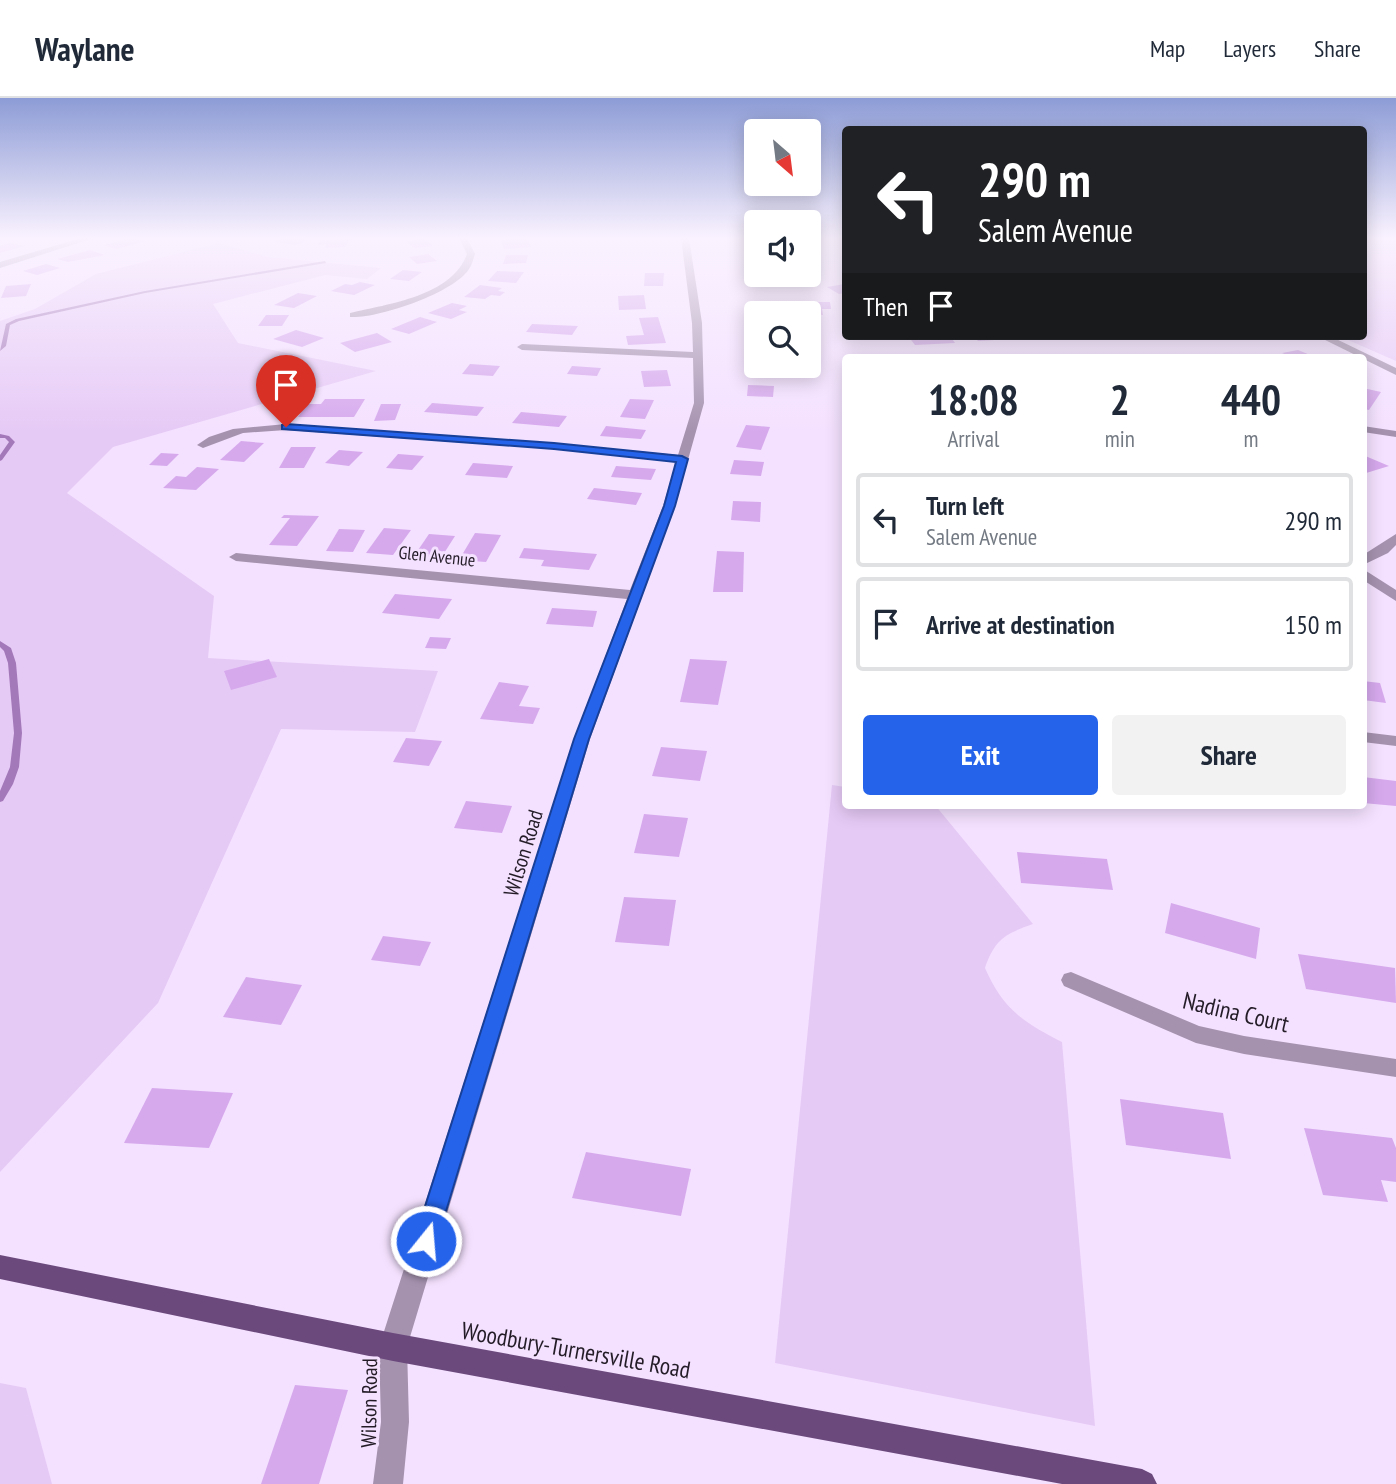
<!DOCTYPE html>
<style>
:root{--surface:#fff;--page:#f2f2f3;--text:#1f2937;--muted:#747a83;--line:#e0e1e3;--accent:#2563eb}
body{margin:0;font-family:"PT Sans Narrow",sans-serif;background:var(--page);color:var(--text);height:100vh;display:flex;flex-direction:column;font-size:26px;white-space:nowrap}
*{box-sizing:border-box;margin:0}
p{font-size:23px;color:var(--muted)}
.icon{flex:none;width:38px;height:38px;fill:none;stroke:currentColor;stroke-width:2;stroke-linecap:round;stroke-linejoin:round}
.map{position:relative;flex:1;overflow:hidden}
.side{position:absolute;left:842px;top:256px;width:525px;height:455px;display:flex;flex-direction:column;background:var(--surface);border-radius:7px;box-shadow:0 4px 18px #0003}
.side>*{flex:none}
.banner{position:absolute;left:842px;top:28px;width:525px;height:214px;border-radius:7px;box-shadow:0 4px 18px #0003;background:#202124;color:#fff;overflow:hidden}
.needle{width:46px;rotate:152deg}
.buttons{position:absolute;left:744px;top:21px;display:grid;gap:14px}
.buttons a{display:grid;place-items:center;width:77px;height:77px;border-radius:7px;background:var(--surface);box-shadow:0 4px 18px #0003;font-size:35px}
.pin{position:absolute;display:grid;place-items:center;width:60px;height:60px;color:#fff;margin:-72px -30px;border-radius:50% 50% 50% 0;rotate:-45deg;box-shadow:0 0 7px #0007}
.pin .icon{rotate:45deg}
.me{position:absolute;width:77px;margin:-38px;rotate:17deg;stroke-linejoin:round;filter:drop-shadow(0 0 5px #0008)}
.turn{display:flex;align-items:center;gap:24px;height:147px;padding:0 21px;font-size:32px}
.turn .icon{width:91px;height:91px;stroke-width:2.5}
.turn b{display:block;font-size:49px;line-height:60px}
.then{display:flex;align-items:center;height:66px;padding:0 21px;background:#0003;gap:14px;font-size:26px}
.eta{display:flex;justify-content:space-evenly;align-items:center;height:119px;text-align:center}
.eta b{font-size:42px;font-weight:600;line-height:49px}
.primary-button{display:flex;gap:14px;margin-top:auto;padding:14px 21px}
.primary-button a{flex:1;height:80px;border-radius:7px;background:var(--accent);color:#fff;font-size:28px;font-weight:600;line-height:80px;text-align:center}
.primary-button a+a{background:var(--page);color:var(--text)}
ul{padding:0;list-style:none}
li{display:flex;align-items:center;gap:21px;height:94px;margin:0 14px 10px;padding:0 7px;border:4px solid var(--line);border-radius:7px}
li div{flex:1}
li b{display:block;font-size:26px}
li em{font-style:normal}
header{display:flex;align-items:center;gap:42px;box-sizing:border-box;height:98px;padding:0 35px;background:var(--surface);border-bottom:2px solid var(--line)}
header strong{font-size:33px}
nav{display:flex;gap:38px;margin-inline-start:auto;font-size:24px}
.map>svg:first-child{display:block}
.green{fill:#e6caf6}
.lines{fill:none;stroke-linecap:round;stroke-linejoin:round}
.stream{fill:#a479ba;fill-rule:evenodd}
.building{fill:#d6a9ed}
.minor{fill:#a592af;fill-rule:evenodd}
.major{fill:#6b497d;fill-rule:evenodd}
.route{fill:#2563eb;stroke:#184099;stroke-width:2}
.labels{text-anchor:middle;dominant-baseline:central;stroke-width:6;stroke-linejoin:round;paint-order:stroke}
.far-street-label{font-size:18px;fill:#241d28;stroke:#f4e1ff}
.street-label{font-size:21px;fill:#241d28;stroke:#f4e1ff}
.near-street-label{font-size:24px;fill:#241d28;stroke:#f4e1ff}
</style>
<header>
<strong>Waylane</strong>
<nav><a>Map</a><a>Layers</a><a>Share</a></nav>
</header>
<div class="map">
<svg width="1396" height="1386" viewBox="0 0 1396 1386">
<rect width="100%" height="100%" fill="#f4e1ff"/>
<!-- green -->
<g class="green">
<polygon points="1363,140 1396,140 1396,263 1339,238 1363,238"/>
<polygon points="219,145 268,159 381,170 367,181 325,177 213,206 238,245 376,273 113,349 67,395 214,498 208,560 438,573 415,634 281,631 158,905 0,1074 0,223 35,211 96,176"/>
<path d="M832,687L845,689V707H935L1033,826C1005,836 995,841 985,870C1003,911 1023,924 1062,944L1095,1328L775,1265Z"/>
<polygon points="0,1285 26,1290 52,1386 0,1386"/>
</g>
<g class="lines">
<!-- stream -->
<g class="stream">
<polygon points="325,163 326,165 145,195 19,223 10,227 6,248 0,253 6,226 16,221 145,193"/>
<polygon points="0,336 9,338 15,344 2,362 0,363 0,357 9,344 5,340 0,340"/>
<polygon points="0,543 11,550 16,565 22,635 19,669 13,686 3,703 0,704 0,693 10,669 14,635 8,565 4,553 0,549"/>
</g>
</g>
<!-- building -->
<g class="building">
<polygon points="132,140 146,143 116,151 104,147"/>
<polygon points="282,140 310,140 297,147 274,144"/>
<polygon points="424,140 433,148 414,150 406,143"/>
<polygon points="527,140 531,149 504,151 501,142"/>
<polygon points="350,141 345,149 325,150 327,146 318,147 321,142"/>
<polygon points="10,145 24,148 0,155 0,148"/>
<polygon points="90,152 105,157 68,164 57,161"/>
<polygon points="428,156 437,163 417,166 409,159"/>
<polygon points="506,157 528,157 526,165 503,166"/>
<polygon points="46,166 60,170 37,177 23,173"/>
<polygon points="403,172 422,174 409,183 390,181"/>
<polygon points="497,173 524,174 516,185 488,183"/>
<polygon points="645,175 664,175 663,188 644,188"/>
<polygon points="360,184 375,187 354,197 331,193 345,186 352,187"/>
<polygon points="31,186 26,198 1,200 6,188"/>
<polygon points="845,186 845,195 839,196 827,189"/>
<polygon points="480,187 502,190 498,193 505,194 500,198 491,197 485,201 464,199"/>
<polygon points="298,195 317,198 294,210 274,207"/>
<polygon points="644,197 646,211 619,212 618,198"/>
<polygon points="790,204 830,204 831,211 822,211 823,217 800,215 799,210 790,210"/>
<polygon points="452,205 467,208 459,212 467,214 451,221 428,215"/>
<polygon points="266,217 289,217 282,228 258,228"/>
<polygon points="420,219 437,224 409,236 391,231"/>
<polygon points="658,219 666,245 628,247 626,238 644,237 639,220"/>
<polygon points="532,226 578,228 572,237 526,234"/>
<polygon points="296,232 324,240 302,249 273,241"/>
<polygon points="377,235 392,244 355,254 340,245"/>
<polygon points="908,238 950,238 955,245 915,247"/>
<polygon points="973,238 1009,238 1012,241 978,243"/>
<polygon points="1298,252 1315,259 1291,259 1282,255"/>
<polygon points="470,266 500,268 493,278 462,276"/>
<polygon points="572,268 601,270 597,278 567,276"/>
<polygon points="667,272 671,288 644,289 641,273"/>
<polygon points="748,287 774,288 773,299 747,298"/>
<polygon points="1363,290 1381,294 1369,312 1363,311"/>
<polygon points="325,301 365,301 354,319 298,319 307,306 321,306"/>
<polygon points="630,301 654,302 645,321 620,319"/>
<polygon points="432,305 484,309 477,318 424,314"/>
<polygon points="381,306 401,306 395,322 374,323"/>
<polygon points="521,314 567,318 559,329 512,325"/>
<polygon points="746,327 770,329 761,352 736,349"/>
<polygon points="606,328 646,332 641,341 600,338"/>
<polygon points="241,343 264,345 244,364 220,362"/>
<polygon points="291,349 316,349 304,370 279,370"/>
<polygon points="339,352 363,354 349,368 325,365"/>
<polygon points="161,355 179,356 167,368 149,367"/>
<polygon points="398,356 424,358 412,372 386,370"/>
<polygon points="1363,357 1389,368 1363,376"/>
<polygon points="734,362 764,364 761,378 730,376"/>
<polygon points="473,365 513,368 507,380 465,377"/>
<polygon points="616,368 656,371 651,382 611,379"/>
<polygon points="197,369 219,371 196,392 163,390 176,378 186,379"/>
<polygon points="594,390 642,395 636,407 587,401"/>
<polygon points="733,403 761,404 760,424 731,422"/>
<polygon points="284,417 319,418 297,448 269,447 290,420 281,420"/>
<polygon points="384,430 411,432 393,457 366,455"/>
<polygon points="339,431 365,432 353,454 326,453"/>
<polygon points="475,435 501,437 486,464 459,462"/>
<polygon points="429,436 455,438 441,460 414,458"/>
<polygon points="524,450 597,456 589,472 541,468 544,462 519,460"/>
<polygon points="717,453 744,454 743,494 713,494"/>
<polygon points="395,496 452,501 439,521 382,515"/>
<polygon points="552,510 597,513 593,529 546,526"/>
<polygon points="430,539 451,540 446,551 425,550"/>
<polygon points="269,561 277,579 231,592 224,573"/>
<polygon points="690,561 727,563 718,607 680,604"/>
<polygon points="1363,583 1380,585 1386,605 1363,602"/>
<polygon points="499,584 529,588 519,608 540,610 533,626 480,621"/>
<polygon points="406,640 442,643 429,668 393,664"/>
<polygon points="661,649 707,653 700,683 652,678"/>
<polygon points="1363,679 1396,683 1396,708 1363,705"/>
<polygon points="466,703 512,708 502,735 454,730"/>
<polygon points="644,716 688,720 679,759 634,755"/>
<polygon points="1017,754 1107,761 1113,792 1021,785"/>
<polygon points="624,799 676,802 669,848 615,844"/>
<polygon points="1171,805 1260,830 1256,861 1165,835"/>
<polygon points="383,838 431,844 420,868 371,862"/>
<polygon points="1298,856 1395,870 1396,905 1306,891"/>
<polygon points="246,879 302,887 281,927 223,919"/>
<polygon points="152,990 233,995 209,1050 124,1045"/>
<polygon points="1120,1001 1223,1015 1231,1061 1126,1047"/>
<polygon points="1304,1030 1392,1040 1396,1050 1396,1084 1381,1082 1388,1104 1323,1097"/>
<polygon points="586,1054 691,1071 681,1118 572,1100"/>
<polygon points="295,1287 348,1292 319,1386 261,1386"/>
</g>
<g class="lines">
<!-- minor -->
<g class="minor">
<polygon points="81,140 94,140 0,170 0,164"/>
<path d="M459,140H467L475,156C473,161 472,167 469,171C454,195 377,221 350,219V215C388,206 452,198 467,156Z"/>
<polygon points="681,140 689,140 702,225 704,305 675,408 590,641 407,1249 409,1324 403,1386 373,1386 381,1324 379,1249 574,641 627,501 236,463 229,459 236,455 630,492 663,408 676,364 554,351 286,332 243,335 203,350 197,347 209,339 233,331 286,326 554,345 678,357 694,305 693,260 522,252 517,249 522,246 693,254 692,225"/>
<polygon points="1317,238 1330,238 1396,270 1396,277"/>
<polygon points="1363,328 1396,333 1396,339 1363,334"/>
<polygon points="1396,436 1396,447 1388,455 1363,467 1363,457"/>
<polygon points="1363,471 1396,492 1396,503 1363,482"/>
<polygon points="1363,634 1396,638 1396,648 1363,644"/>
<polygon points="1071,874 1199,928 1244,938 1396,961 1396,979 1244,956 1196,945 1064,888 1061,882 1064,876"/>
</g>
<!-- major -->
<polygon class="major" points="0,1157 393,1235 1142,1371 1152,1376 1157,1386 1062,1386 393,1263 0,1181"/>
</g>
<!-- sky -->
<linearGradient id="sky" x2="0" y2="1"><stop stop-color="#8d9cd6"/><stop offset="0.42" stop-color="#faf2ff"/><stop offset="1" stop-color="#faf2ff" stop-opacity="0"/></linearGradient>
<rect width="1396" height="334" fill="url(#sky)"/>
<!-- route -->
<polygon class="route" points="286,326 554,345 682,358 688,361 675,408 589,641 437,1143 434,1151 426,1154 418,1151 414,1143 574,641 664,408 676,364 554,351 282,331 282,327"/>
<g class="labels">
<!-- far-street labels -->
<g class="far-street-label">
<text transform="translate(437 458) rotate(6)">Glen Avenue</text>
</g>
<!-- street labels -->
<g class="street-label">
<text transform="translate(523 755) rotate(-73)">Wilson Road</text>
<text transform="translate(369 1305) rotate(-89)">Wilson Road</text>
</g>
<!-- near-street labels -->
<g class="near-street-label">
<text transform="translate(1236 914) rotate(13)">Nadina Court</text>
<text transform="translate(576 1252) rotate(10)">Woodbury-Turnersville Road</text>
</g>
</g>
</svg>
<div class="buttons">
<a><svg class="needle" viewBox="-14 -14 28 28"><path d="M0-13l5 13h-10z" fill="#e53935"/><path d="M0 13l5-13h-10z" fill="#747a83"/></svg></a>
<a><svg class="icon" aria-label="sound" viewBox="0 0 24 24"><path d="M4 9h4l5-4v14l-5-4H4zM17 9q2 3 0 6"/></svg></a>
<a><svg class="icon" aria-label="search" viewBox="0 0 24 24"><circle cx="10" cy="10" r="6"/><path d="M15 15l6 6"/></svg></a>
</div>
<div class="pin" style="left:286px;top:329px;background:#d93025"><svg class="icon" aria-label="arrive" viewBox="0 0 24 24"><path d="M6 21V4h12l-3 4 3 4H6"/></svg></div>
<svg class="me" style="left:426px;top:1143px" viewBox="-20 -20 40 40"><circle r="17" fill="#2563eb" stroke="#fff" stroke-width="3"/><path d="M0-11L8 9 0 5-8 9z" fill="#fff"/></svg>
<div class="banner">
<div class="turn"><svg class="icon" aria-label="left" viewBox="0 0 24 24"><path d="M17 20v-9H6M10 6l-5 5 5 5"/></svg><div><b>290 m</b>Salem Avenue</div></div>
<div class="then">Then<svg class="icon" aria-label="arrive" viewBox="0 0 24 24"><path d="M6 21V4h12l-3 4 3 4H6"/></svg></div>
</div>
<section class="side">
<div class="eta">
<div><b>18:08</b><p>Arrival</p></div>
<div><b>2</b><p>min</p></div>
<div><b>440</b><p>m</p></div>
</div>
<ul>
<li><svg class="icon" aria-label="left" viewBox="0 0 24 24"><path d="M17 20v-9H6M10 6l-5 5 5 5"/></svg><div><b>Turn left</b><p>Salem Avenue</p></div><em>290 m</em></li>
<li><svg class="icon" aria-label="arrive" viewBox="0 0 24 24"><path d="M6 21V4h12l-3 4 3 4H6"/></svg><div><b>Arrive at destination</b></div><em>150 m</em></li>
</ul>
<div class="primary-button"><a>Exit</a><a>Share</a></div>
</section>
</div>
